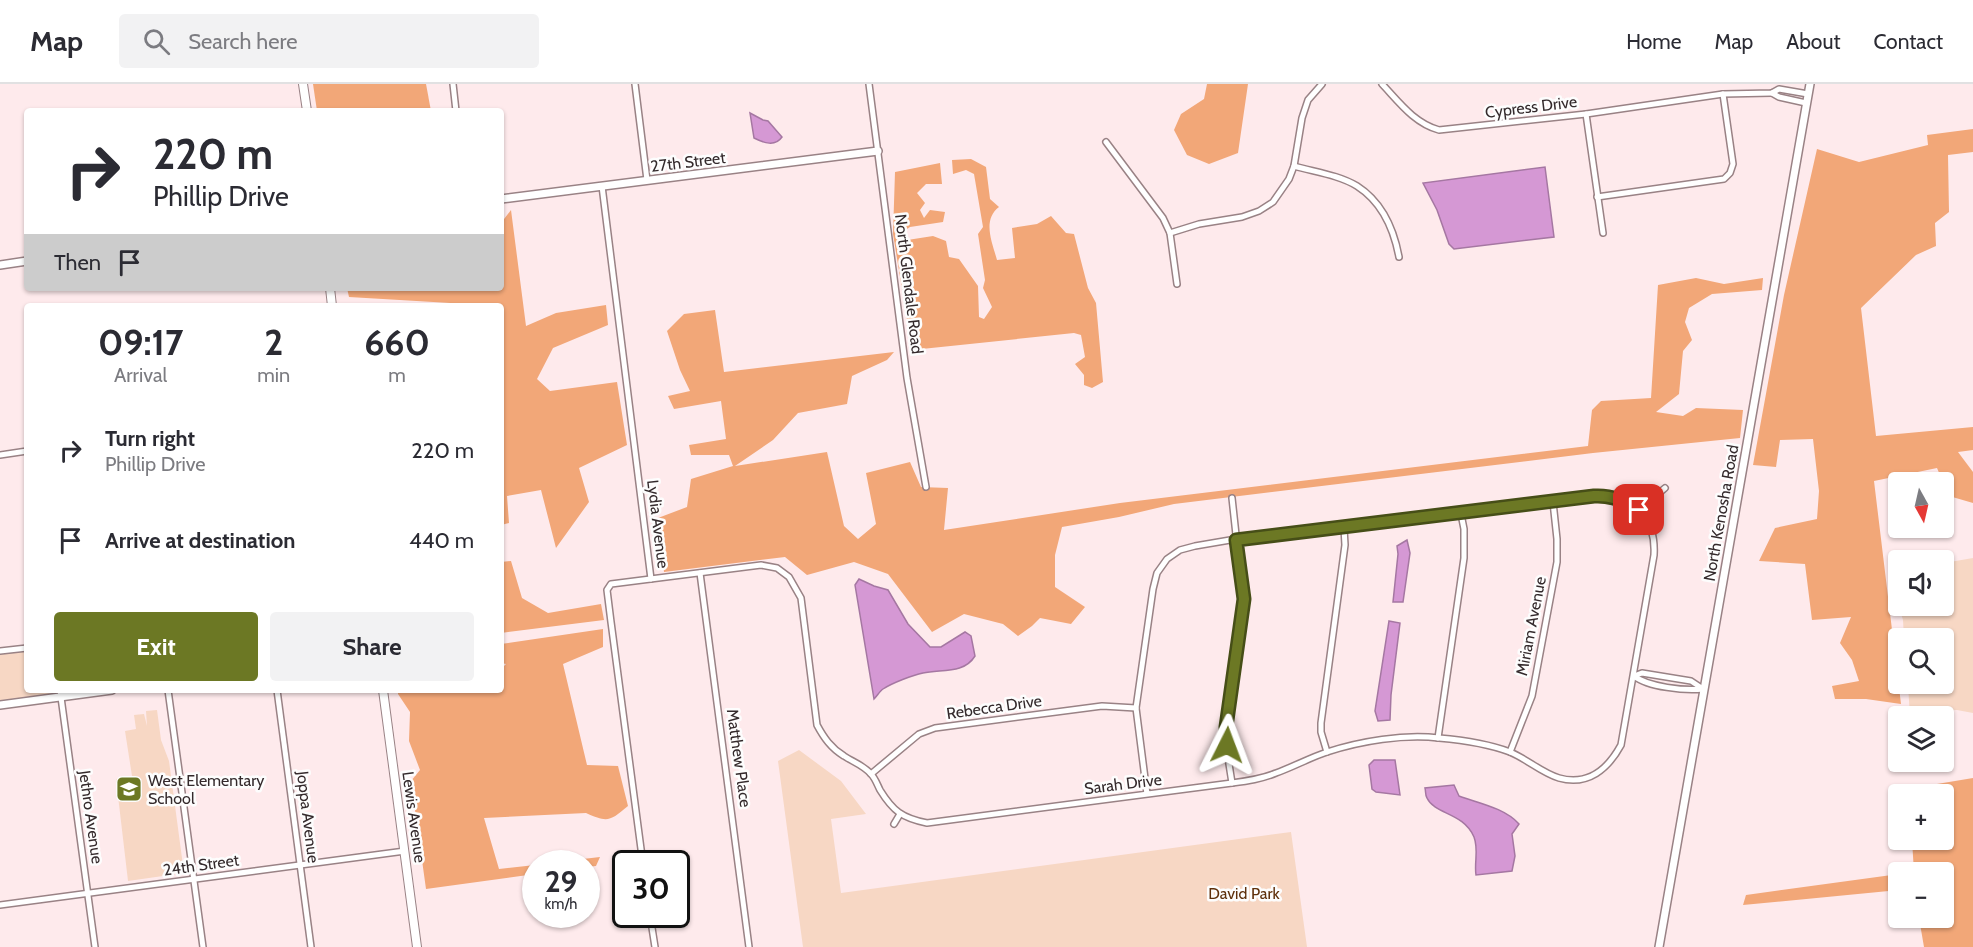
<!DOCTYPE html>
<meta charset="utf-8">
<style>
:root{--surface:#fff;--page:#f2f2f3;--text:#2b2b33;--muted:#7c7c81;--line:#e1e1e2;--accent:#6c7824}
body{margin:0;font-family:Cabin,sans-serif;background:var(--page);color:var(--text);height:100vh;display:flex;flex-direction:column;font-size:22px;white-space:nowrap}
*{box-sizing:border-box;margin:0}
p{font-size:20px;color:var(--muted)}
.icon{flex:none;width:33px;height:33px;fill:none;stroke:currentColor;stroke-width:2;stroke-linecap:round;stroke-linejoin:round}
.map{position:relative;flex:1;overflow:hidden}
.panel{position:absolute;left:24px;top:219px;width:480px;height:390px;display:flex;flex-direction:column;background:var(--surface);border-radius:6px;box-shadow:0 2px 4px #0004}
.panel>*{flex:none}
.top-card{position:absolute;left:24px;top:24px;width:480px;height:183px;border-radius:6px;box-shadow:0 2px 4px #0004;background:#fff;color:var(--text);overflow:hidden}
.needle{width:39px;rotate:172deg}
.controls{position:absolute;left:1888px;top:388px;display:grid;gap:12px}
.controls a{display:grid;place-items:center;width:66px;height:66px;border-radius:6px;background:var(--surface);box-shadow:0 2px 4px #0004;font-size:30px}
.speed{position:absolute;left:522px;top:766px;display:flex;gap:12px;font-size:30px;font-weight:700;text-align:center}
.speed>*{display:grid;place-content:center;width:78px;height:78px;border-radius:50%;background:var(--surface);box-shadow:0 2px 4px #0004;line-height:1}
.speed small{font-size:15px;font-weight:400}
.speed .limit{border:3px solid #111;border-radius:9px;background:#fff;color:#111}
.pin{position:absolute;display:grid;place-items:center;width:51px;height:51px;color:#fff;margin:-26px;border-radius:12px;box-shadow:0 3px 9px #0006}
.me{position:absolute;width:66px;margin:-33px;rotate:3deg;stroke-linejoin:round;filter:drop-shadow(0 0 4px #0008)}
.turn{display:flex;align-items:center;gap:21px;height:126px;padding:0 30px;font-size:27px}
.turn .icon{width:78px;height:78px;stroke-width:2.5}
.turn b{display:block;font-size:42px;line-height:51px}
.then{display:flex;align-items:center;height:57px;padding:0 30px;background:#0003;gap:12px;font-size:22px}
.eta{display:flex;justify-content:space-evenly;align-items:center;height:102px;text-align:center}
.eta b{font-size:36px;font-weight:700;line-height:42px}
.primary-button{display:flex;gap:12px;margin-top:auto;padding:12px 30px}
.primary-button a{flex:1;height:69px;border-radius:6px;background:var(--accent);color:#fff;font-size:24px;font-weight:700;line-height:69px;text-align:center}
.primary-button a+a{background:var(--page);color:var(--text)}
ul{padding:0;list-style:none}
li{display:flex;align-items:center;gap:18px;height:90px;padding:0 30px}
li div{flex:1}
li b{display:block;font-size:22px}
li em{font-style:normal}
header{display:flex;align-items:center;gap:36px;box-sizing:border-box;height:84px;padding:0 30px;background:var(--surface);border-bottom:2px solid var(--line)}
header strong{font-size:28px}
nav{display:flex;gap:33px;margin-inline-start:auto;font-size:21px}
.search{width:420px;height:54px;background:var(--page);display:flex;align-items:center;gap:15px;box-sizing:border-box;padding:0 21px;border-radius:6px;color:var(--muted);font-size:22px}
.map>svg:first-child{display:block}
.green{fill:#f7d7c4}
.forest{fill:#f2a778}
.water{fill:#d598d4;stroke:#a577a2;stroke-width:1.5}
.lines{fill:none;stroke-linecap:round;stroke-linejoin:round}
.minor-casing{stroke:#998285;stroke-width:8}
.tertiary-casing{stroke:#998285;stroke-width:10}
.secondary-casing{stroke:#998285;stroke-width:10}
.minor{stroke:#fff;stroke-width:5}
.tertiary{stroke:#fff;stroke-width:7}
.secondary{stroke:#fff;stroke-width:8}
.route-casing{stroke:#464e17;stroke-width:15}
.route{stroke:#6c7824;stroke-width:10}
.labels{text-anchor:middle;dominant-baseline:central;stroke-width:5;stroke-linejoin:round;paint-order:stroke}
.street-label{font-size:16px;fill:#342a2c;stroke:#fdfdfd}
.poi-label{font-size:16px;fill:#342a2c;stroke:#fdfdfd;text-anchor:start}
.park-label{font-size:16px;fill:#5f300b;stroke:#fdfdfd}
</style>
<header>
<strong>Map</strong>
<div class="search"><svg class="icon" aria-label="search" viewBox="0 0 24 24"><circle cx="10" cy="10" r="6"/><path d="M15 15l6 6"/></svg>Search here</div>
<nav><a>Home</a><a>Map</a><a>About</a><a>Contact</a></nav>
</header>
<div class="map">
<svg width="1973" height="863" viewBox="0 0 1973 863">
<rect width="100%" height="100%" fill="#feeaec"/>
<!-- green -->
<g class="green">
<polygon points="1973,474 1973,629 1957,626 1941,627 1938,633 1910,633 1908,600 1944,600 1944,555 1904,555 1903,536 1896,514 1899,488 1899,522 1944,522 1944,479"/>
<polygon points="27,562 27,606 111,606 0,621 0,566"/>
<polygon points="157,626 161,656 169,677 184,789 128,797 116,695 132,692 125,647 136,645 134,631 144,630 147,642 146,627"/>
<polygon points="799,666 841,697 866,730 831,735 841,809 1291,748 1307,863 803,863 778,677"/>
</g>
<!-- forest -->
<g class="forest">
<polygon points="313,0 426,0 431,27 317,27"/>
<polygon points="1207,0 1248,0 1238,69 1209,80 1187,71 1174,46 1181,30 1204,15"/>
<polygon points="1973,45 1973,68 1948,71 1949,128 1935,139 1936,162 1916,171 1861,224 1876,352 1973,343 1973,366 1958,368 1973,388 1973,419 1949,412 1937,384 1874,397 1901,620 1866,615 1835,615 1832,602 1859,597 1852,576 1840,559 1851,533 1812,536 1805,480 1759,477 1775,444 1817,435 1819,407 1813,355 1780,356 1776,383 1753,381 1784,211 1817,65 1859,78 1928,61 1927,51"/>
<path d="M971,75L986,83L990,115L999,123C982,136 992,158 997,176L1015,174L1012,144L1037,140L1051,132L1066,149L1074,150L1088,204L1096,219L1103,298L1092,304L1084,301V291L1075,280L1085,273L1081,251L1074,249L912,266L893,150L895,88L940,79L942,100H926L917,109L925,119L920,126L924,134L930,126L945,128L943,138L910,143L898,151L901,157L933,152L946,157L949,173L959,175L978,202L979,233L984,235L992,223L983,204L985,196L978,150L983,143L974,90L966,86L953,90L952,76Z"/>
<polygon points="511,126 526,242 556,229 606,221 608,241 553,264 537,295 550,307 617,298 627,361 579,384 589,418 556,464 541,406 507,412 509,439 501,441 501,222 349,213 347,204 501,204 501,139"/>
<polygon points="1696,194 1724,200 1763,194 1762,206 1712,210 1689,224 1685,238 1692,256 1683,267 1679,310 1656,328 1683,332 1696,324 1743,326 1740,354 1593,369 1174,420 1119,433 1062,443 1055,471 1055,503 1085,523 1071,540 1040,534 1032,542 1018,552 1003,540 964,530 932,548 888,490 854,478 807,491 785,473 664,488 658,434 687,423 691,395 733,382 729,371 691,371 689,361 726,355 721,317 674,325 668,312 690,307 680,286 667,247 684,230 715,226 724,288 894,268 887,276 852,292 847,320 798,329 773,356 735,382 827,368 844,442 858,455 876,440 866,389 910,378 921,403 948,404 944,446 1120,419 1588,362 1592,326 1601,317 1651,314 1658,201"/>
<polygon points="511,477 522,514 548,529 601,520 604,536 501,549 501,478"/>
<path d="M603,545V563L563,580L587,681L618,682L628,722C610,737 608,739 586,729L484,734L499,785L535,781V790L426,805L411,697L420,686L409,657L410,628L398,610V606H501V585L506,580L501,579V560Z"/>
<polygon points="1973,694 1973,863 1924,863 1919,834 1944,834 1944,789 1910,789 1914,788 1912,756 1944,756 1944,711 1919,711 1925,702"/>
<polygon points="600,773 596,782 587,783 586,780 540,780"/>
<polygon points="1899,790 1899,806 1743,821 1746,811"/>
</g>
<!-- water -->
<g class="water">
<path d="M750,29L763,36L768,37L782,53C775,63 764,59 754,54Z"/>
<polygon points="1545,83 1554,153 1454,165 1449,160 1437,126 1423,99"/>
<polygon points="1407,456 1410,469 1403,518 1393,518 1398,470 1397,462"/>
<path d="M859,495L874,502L888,506L908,540L930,563H941L965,548L971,552L975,572C964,590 942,585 923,589C913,591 892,599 883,605C880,607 877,612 874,615L855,501Z"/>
<polygon points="1389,537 1400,539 1391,611 1390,636 1378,637 1375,627"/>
<polygon points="1374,676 1395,676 1400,711 1376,708 1372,705 1369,681"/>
<path d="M1454,701L1459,712C1478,719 1505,724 1519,740L1512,750L1515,772L1512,787L1476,791C1474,778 1479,766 1474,753C1463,728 1435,731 1427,714C1425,711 1426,708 1425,704Z"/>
</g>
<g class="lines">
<defs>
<g id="minor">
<polyline points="453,0 456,27"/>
<polyline points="635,0 647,96"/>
<polyline points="869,0 907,294 926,403"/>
<path d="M1382,0C1399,18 1414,39 1439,46L1586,30L1723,10L1772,9L1779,5L1808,10"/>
<polyline points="1772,9 1779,13 1806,19"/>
<polyline points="1586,30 1603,149"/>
<polyline points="1106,58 1163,134 1170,149 1177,200"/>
<path d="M1294,82C1315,88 1339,91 1357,102C1382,118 1394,146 1399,173"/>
<polyline points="602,102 651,495"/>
<polyline points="1597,113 1724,95 1730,89 1733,80 1723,10"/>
<polyline points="1170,149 1199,140 1242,133 1259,127 1273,118 1289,95 1294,82 1302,34 1308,16 1322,0"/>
<polyline points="0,371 27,367"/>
<polyline points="1232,414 1243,515 1226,643 1226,661 1232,699"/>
<polyline points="1639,426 1665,404"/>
<polyline points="700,489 749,863"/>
<polyline points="0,567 27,564"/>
<polyline points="1634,592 1642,589 1691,597 1703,605"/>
<path d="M1634,592C1648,603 1685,607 1703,605"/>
<polyline points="60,606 95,863"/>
<polyline points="168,606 203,863"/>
<polyline points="277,606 311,863"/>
<polyline points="1438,654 1464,474 1464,445 1461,430"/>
<polyline points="1327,668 1321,648 1321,639 1345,461 1344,444"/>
<polyline points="1510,668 1532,612 1557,478 1557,455 1553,418"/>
<polyline points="871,690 919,650 935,644 1102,622 1136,624"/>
<polyline points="894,740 900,730"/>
<path d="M643,780L611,538L607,506L611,500L761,481L777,484L789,493L801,514L817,641C824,654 831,664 844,672C853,678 863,681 871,690C875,694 877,700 880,706C893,727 902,734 927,739L1232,699C1247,697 1262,695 1276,689C1293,683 1309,674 1327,668C1361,657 1403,650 1439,654C1462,656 1489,660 1510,668C1527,675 1542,689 1559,694C1588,702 1608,685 1621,661L1654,471C1656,436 1639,421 1607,411L1236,455L1195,462L1180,466L1167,475L1157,489L1153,505L1136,624L1147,710"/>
<polyline points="0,821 405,767"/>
<polyline points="650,831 655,863"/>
</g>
<g id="tertiary">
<polyline points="501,115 878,67"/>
<polyline points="0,181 27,177"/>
<polyline points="0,621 112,606"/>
<polyline points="1659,863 1810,0"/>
</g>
<g id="secondary">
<polyline points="303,0 307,27"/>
<polyline points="330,204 332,222"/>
<polyline points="383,606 417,863"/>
</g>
</defs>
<!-- minor casing -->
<use href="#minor" class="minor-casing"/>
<!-- tertiary casing -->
<use href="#tertiary" class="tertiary-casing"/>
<!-- secondary casing -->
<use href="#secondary" class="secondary-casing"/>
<!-- minor -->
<use href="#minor" class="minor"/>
<!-- tertiary -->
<use href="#tertiary" class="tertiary"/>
<!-- secondary -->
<use href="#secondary" class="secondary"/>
</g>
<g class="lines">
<defs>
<path id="route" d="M1227,661L1226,643L1244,515L1236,456L1594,412C1611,411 1625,416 1639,426"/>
</defs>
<!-- route casing -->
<use href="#route" class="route-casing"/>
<!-- route -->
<use href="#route" class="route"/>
</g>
<!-- icons -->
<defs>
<symbol id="school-square" viewBox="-11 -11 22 22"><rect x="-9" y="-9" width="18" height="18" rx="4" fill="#6c7824" stroke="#fdfdfd"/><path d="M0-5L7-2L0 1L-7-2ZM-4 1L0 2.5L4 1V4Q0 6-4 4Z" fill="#fff"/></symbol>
</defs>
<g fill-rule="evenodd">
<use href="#school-square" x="114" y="690" width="30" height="30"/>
</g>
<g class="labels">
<!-- street labels -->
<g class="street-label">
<text transform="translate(1531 23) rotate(-7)">Cypress Drive</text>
<text transform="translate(688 78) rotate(-7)">27th Street</text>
<text transform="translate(909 200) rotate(83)">North Glendale Road</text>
<text transform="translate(1721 429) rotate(-80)">North Kenosha Road</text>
<text transform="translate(658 440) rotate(83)">Lydia Avenue</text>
<text transform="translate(1531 542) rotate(-79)">Miriam Avenue</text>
<text transform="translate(994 623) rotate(-8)">Rebecca Drive</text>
<text transform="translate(739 674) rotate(82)">Matthew Place</text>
<text transform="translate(1123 700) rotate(-7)">Sarah Drive</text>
<text transform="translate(91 733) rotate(82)">Jethro Avenue</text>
<text transform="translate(308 733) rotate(83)">Joppa Avenue</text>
<text transform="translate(414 733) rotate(82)">Lewis Avenue</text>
<text transform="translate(201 781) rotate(-8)">24th Street</text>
</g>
<!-- poi labels -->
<g class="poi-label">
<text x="148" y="696">West Elementary<tspan x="148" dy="18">School</tspan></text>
</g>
<!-- park labels -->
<g class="park-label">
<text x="1244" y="809">David Park</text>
</g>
</g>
</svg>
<div class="controls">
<a><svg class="needle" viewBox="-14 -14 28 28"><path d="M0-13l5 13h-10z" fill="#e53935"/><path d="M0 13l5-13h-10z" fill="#7c7c81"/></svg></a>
<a><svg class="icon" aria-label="sound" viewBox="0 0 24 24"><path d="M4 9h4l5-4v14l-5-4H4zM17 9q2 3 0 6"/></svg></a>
<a><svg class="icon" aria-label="search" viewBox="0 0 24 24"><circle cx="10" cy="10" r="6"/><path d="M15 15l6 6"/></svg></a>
<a><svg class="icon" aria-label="layers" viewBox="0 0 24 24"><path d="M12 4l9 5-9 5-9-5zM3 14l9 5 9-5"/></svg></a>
<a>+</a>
<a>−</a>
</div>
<div class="speed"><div>29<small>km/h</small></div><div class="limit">30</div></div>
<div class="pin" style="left:1639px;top:426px;background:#d93025"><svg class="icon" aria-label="arrive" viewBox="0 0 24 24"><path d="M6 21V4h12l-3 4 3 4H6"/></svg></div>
<svg class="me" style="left:1227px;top:661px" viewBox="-20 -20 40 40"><path d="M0-17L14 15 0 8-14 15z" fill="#6c7824" stroke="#fff" stroke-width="4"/></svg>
<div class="top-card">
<div class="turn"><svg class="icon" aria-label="right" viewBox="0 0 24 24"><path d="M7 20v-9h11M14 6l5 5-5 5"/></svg><div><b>220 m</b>Phillip Drive</div></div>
<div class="then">Then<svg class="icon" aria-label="arrive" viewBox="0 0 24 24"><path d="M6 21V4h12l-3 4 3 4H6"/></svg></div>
</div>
<section class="panel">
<div class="eta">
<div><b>09:17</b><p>Arrival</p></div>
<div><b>2</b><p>min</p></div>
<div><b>660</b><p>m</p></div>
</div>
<ul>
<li><svg class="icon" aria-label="right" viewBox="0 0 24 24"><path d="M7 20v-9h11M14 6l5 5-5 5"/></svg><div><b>Turn right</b><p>Phillip Drive</p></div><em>220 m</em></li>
<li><svg class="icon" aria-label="arrive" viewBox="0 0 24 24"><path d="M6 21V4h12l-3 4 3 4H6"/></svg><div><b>Arrive at destination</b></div><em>440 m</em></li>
</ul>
<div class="primary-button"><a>Exit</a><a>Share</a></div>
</section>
</div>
